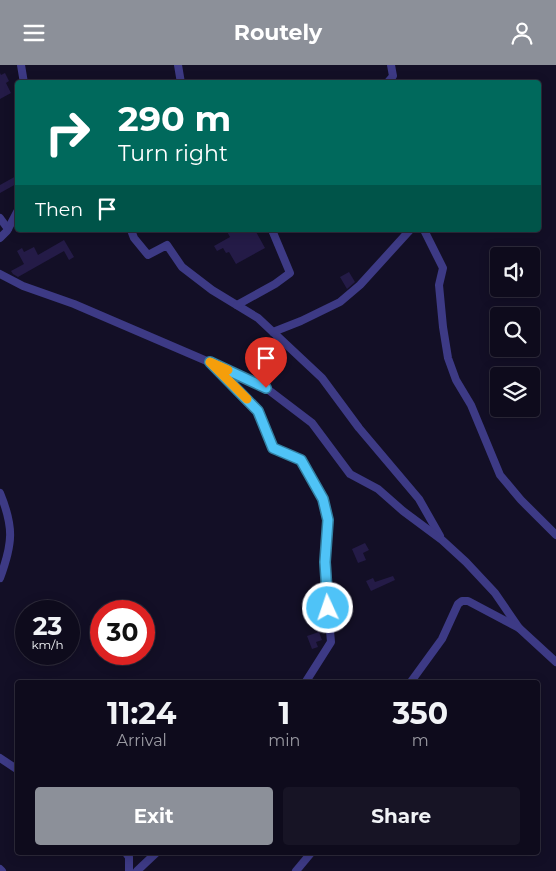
<!DOCTYPE html>
<style>
:root{--surface:#0e0b1c;--page:#171425;--text:#f1f3f6;--muted:#9b9ba3;--line:#2e2b3b;--accent:#8c9099}
body{margin:0;font-family:Montserrat,sans-serif;background:var(--page);color:var(--text);height:100vh;display:flex;flex-direction:column;font-size:19px;white-space:nowrap}
*{box-sizing:border-box;margin:0}
p{font-size:16px;color:var(--muted)}
.icon{flex:none;width:28px;height:28px;fill:none;stroke:currentColor;stroke-width:2;stroke-linecap:round;stroke-linejoin:round}
.map{position:relative;flex:1;overflow:hidden}
.side{position:absolute;left:15px;top:615px;width:525px;height:175px;display:flex;flex-direction:column;background:var(--surface);border-radius:5px;box-shadow:0 2px 12px #0003,0 0 0 1px var(--line)}
.side>*{flex:none}
.hud{position:absolute;left:15px;top:15px;width:526px;height:152px;border-radius:5px;box-shadow:0 2px 12px #0003,0 0 0 1px var(--line);background:#00695c;color:#fff;overflow:hidden}
.controls{position:absolute;left:490px;top:182px;display:grid;gap:10px}
.controls a{display:grid;place-items:center;width:50px;height:50px;border-radius:5px;background:var(--surface);box-shadow:0 2px 12px #0003,0 0 0 1px var(--line);font-size:25px}
.speed{position:absolute;left:15px;top:535px;display:flex;gap:10px;font-size:25px;font-weight:700;text-align:center}
.speed>*{display:grid;place-content:center;width:65px;height:65px;border-radius:50%;background:var(--surface);box-shadow:0 2px 12px #0003,0 0 0 1px var(--line);line-height:1}
.speed small{font-size:12px;font-weight:400}
.speed .limit{border:8px solid #d22;background:#fff;color:#111}
.pin{position:absolute;display:grid;place-items:center;width:42px;height:42px;color:#fff;margin:-51px -21px;border-radius:50% 50% 50% 0;rotate:-45deg;box-shadow:0 0 5px #0007}
.pin .icon{rotate:45deg}
.me{position:absolute;width:55px;margin:-28px;rotate:357deg;stroke-linejoin:round;filter:drop-shadow(0 0 4px #0008)}
.turn{display:flex;align-items:center;gap:18px;height:105px;padding:0 20px;font-size:22px}
.turn .icon{width:65px;height:65px;stroke-width:2.5}
.turn b{display:block;font-size:35px;line-height:42px}
.then{display:flex;align-items:center;height:48px;padding:0 20px;background:#0003;gap:10px;font-size:19px}
.eta{display:flex;justify-content:space-evenly;align-items:center;height:85px;text-align:center}
.eta b{font-size:30px;font-weight:700;line-height:35px}
.action{display:flex;gap:10px;margin-top:auto;padding:10px 20px}
.action a{flex:1;height:58px;border-radius:5px;background:var(--accent);color:#fff;font-size:20px;font-weight:700;line-height:58px;text-align:center}
.action a+a{background:var(--page);color:var(--text)}
header{display:flex;justify-content:space-between;align-items:center;height:65px;padding:0 20px;background:var(--accent);color:#fff;font-size:22px;font-weight:700}
.map>svg:first-child{display:block}
.building{fill:#241b47}
.lines{fill:none;stroke-linecap:round;stroke-linejoin:round}
.minor{stroke:#3d3a85;stroke-width:8}
.route-casing{stroke:#337fa1;stroke-width:12}
.route{stroke:#4fc3f7;stroke-width:9}
.slow{stroke:#f59e0b;stroke-width:9}
</style>
<header><svg class="icon" aria-label="menu" viewBox="0 0 24 24"><path d="M4 6h16M4 12h16M4 18h16"/></svg>Routely<svg class="icon" aria-label="person" viewBox="0 0 24 24"><circle cx="12" cy="8" r="4"/><path d="M4 21q1-7 8-7t8 7"/></svg></header>
<div class="map">
<svg width="556" height="806" viewBox="0 0 556 806">
<rect width="100%" height="100%" fill="#130f26"/>
<!-- building -->
<g class="building">
<polygon points="0,8 1,10 5,8 9,16 6,18 11,28 0,34"/>
<polygon points="18,110 18,118 0,128 0,120"/>
<polygon points="226,165 255,165 265,183 236,199 229,187 226,188 223,183 217,186 214,181 230,172"/>
<polygon points="64,175 74,192 69,195 64,186 18,212 13,209 11,206 24,199 17,186 22,183 24,187 34,182 38,190"/>
<polygon points="349,207 355,217 347,224 340,212"/>
<polygon points="365,478 369,485 363,488 366,495 358,498 352,484"/>
<polygon points="393,511 395,515 371,526 366,516 373,513 375,517"/>
<polygon points="319,567 322,575 316,577 318,582 312,584 307,571"/>
</g>
<g class="lines">
<!-- minor -->
<g class="minor">
<polyline points="21,0 24,18"/>
<polyline points="178,0 181,18"/>
<polyline points="387,18 393,11 391,0"/>
<polyline points="0,153 8,164"/>
<polyline points="131,165 134,173 148,190 167,180 182,202 212,225 258,253 322,313 359,363 419,434 440,471"/>
<polyline points="424,165 443,203 439,220 443,262 448,293 456,315 471,340 500,410 521,435 556,470"/>
<polyline points="0,173 7,166 18,145"/>
<polyline points="0,209 23,221 74,239 237,309 266,323 312,358 350,409 378,424 403,446 442,475 466,497 495,528 519,563"/>
<polyline points="237,240 275,219 290,208 272,165"/>
<polyline points="273,267 301,256 340,237 360,220 410,165"/>
<polyline points="214,300 259,346 273,383 301,395 323,434 328,455 325,497 328,543 331,577 305,618"/>
<path d="M0,428C14,462 13,478 0,513"/>
<polyline points="410,618 442,574 458,539 462,536 468,536 519,563 556,597"/>
<polyline points="0,693 18,705"/>
<polyline points="126,788 129,792 129,806"/>
<polyline points="0,804 2,806"/>
<polyline points="137,806 156,788"/>
<polyline points="296,806 311,788"/>
</g>
</g>
<g class="lines">
<defs>
<polyline id="route" points="266,323 210,297 258,346 273,383 301,395 323,434 328,455 325,497 328,543"/>
</defs>
<!-- route casing -->
<use href="#route" class="route-casing"/>
<!-- route -->
<use href="#route" class="route"/>
<!-- slow -->
<polyline class="slow" points="228,305 210,297 247,334"/>
</g>
</svg>
<div class="controls">
<a><svg class="icon" aria-label="sound" viewBox="0 0 24 24"><path d="M4 9h4l5-4v14l-5-4H4zM17 9q2 3 0 6"/></svg></a>
<a><svg class="icon" aria-label="search" viewBox="0 0 24 24"><circle cx="10" cy="10" r="6"/><path d="M15 15l6 6"/></svg></a>
<a><svg class="icon" aria-label="layers" viewBox="0 0 24 24"><path d="M12 4l9 5-9 5-9-5zM3 14l9 5 9-5"/></svg></a>
</div>
<div class="speed"><div>23<small>km/h</small></div><div class="limit">30</div></div>
<div class="pin" style="left:266px;top:323px;background:#d93025"><svg class="icon" aria-label="arrive" viewBox="0 0 24 24"><path d="M6 21V4h12l-3 4 3 4H6"/></svg></div>
<svg class="me" style="left:328px;top:543px" viewBox="-20 -20 40 40"><circle r="17" fill="#4fc3f7" stroke="#fff" stroke-width="3"/><path d="M0-11L8 9 0 5-8 9z" fill="#fff"/></svg>
<div class="hud">
<div class="turn"><svg class="icon" aria-label="right" viewBox="0 0 24 24"><path d="M7 20v-9h11M14 6l5 5-5 5"/></svg><div><b>290 m</b>Turn right</div></div>
<div class="then">Then<svg class="icon" aria-label="arrive" viewBox="0 0 24 24"><path d="M6 21V4h12l-3 4 3 4H6"/></svg></div>
</div>
<section class="side">
<div class="eta">
<div><b>11:24</b><p>Arrival</p></div>
<div><b>1</b><p>min</p></div>
<div><b>350</b><p>m</p></div>
</div>
<div class="action"><a>Exit</a><a>Share</a></div>
</section>
</div>
